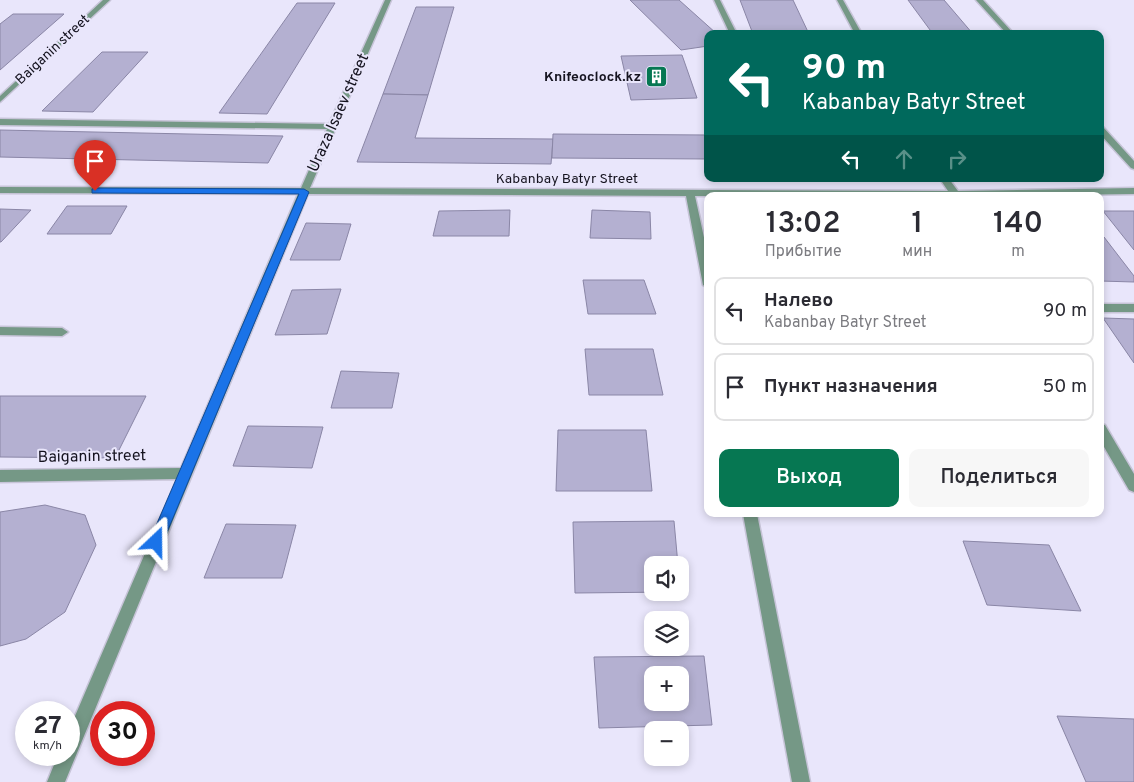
<!DOCTYPE html>
<html lang="ru">
<meta charset="utf-8">
<style>
:root{--surface:#fff;--page:#f7f7f7;--text:#2b2b33;--muted:#7c7c81;--line:#e1e1e2;--accent:#067752}
body{margin:0;font-family:Overpass,sans-serif;background:var(--page);color:var(--text);height:100vh;display:flex;flex-direction:column;font-size:19px;white-space:nowrap}
*{box-sizing:border-box;margin:0}
p{font-size:16px;color:var(--muted)}
.icon{flex:none;width:28px;height:28px;fill:none;stroke:currentColor;stroke-width:2;stroke-linecap:round;stroke-linejoin:round}
.map{position:relative;flex:1;overflow:hidden}
.drawer{position:absolute;left:704px;top:192px;width:400px;height:325px;display:flex;flex-direction:column;background:var(--surface);border-radius:10px;box-shadow:0 2px 8px #0003}
.drawer>*{flex:none}
.hud{position:absolute;left:704px;top:30px;width:400px;height:152px;border-radius:10px;box-shadow:0 2px 8px #0003;background:#00695c;color:#fff;overflow:hidden}
.tools{position:absolute;left:644px;top:556px;display:grid;gap:10px}
.tools a{display:grid;place-items:center;width:45px;height:45px;border-radius:10px;background:var(--surface);box-shadow:0 2px 8px #0003;font-size:25px}
.speed{position:absolute;left:15px;top:701px;display:flex;gap:10px;font-size:25px;font-weight:700;text-align:center}
.speed>*{display:grid;place-content:center;width:65px;height:65px;border-radius:50%;background:var(--surface);box-shadow:0 2px 8px #0003;line-height:1}
.speed small{font-size:12px;font-weight:400}
.speed .limit{border:8px solid #d22;background:#fff;color:#111}
.pin{position:absolute;display:grid;place-items:center;width:42px;height:42px;color:#fff;margin:-51px -21px;border-radius:50% 50% 50% 0;rotate:-45deg;box-shadow:0 0 5px #0007}
.pin .icon{rotate:45deg}
.me{position:absolute;width:55px;margin:-28px;rotate:23deg;stroke-linejoin:round;filter:drop-shadow(0 0 4px #0008)}
.turn{display:flex;align-items:center;gap:18px;height:105px;padding:0 15px;font-size:22px}
.turn .icon{width:65px;height:65px;stroke-width:2.5}
.turn b{display:block;font-size:35px;line-height:42px}
.lanes{display:flex;align-items:center;height:48px;padding:0 15px;background:#0003;justify-content:center;gap:25px;direction:ltr}
.lanes .off{opacity:.35}
.eta{display:flex;justify-content:space-evenly;align-items:center;height:85px;text-align:center}
.eta b{font-size:30px;font-weight:600;line-height:35px}
.primary-button{display:flex;gap:10px;margin-top:auto;padding:10px 15px}
.primary-button a{flex:1;height:58px;border-radius:10px;background:var(--accent);color:#fff;font-size:20px;font-weight:600;line-height:58px;text-align:center}
.primary-button a+a{background:var(--page);color:var(--text)}
ul{padding:0;list-style:none}
li{display:flex;align-items:center;gap:15px;height:68px;margin:0 10px 8px;padding:0 5px;border:2px solid var(--line);border-radius:10px}
li div{flex:1}
li b{display:block;font-size:19px}
li em{font-style:normal}
.map>svg:first-child{display:block}
.building{fill:#b4b0d1;stroke:#8a86a6;fill-rule:evenodd}
.lines{fill:none;stroke-linecap:round;stroke-linejoin:round}
.minor-casing{stroke:#c7c4d8;stroke-width:3}
.minor{fill:#759886;fill-rule:evenodd}
.route{fill:#1a73e8;stroke:#114b97}
.labels{text-anchor:middle;dominant-baseline:central;stroke-width:4;stroke-linejoin:round;paint-order:stroke}
.far-street-label{font-size:14px;fill:#15131f;stroke:#e9e6fb}
.far-poi-label{font-size:14px;font-weight:bold;fill:#15131f;stroke:#e9e6fb;text-anchor:end}
.street-label{font-size:16px;fill:#15131f;stroke:#e9e6fb}
</style>
<div class="map">
<svg width="1134" height="782" viewBox="0 0 1134 782">
<rect width="100%" height="100%" fill="#e9e6fb"/>
<!-- building -->
<g class="building">
<polygon points="630,0 679,0 717,34 708,34 708,46 681,50"/>
<polygon points="740,0 793,0 809,34 753,34"/>
<polygon points="908,0 944,0 973,34 933,34"/>
<polygon points="297,3 335,3 267,114 219,113"/>
<polygon points="416,7 454,7 428,95 383,94"/>
<polygon points="13,14 64,14 0,70 0,24"/>
<polygon points="102,52 148,52 93,112 42,111"/>
<polygon points="682,55 697,98 631,100 621,56"/>
<polygon points="383,94 428,95 415,138 553,139 551,164 357,162"/>
<polygon points="0,130 283,136 268,163 0,157"/>
<polygon points="553,134 708,135 708,159 552,158"/>
<polygon points="67,206 127,206 111,234 47,234"/>
<polygon points="0,209 31,210 1,242 0,242"/>
<polygon points="510,210 509,236 433,236 439,211"/>
<polygon points="592,210 650,212 651,239 590,238"/>
<polygon points="1103,211 1134,211 1134,250"/>
<polygon points="306,223 351,224 340,260 290,260"/>
<polygon points="1100,237 1104,237 1134,276 1134,282 1100,281"/>
<polygon points="583,280 644,280 656,314 588,314"/>
<polygon points="341,289 327,334 275,335 292,290"/>
<polygon points="1103,318 1134,319 1134,363"/>
<polygon points="585,349 653,349 663,395 589,395"/>
<polygon points="341,371 399,373 392,408 331,408"/>
<polygon points="0,396 146,396 115,458 0,457"/>
<polygon points="248,426 323,427 312,468 233,466"/>
<polygon points="558,430 646,430 652,491 556,491"/>
<polygon points="45,505 85,515 96,545 65,612 26,639 0,646 0,512"/>
<polygon points="674,521 678,565 652,565 652,592 671,592 575,593 573,522"/>
<polygon points="226,524 296,525 282,578 204,578"/>
<polygon points="963,541 1049,545 1081,611 987,605"/>
<path d="M704,656L712,725L599,728L594,657ZM652,675H680V702H652Z"/>
<polygon points="1057,716 1134,719 1134,782 1086,782"/>
</g>
<g class="lines">
<defs>
<g id="minor">
<polygon points="103,0 110,0 0,102 0,96"/>
<polygon points="385,0 391,0 310,188 948,191 940,179 949,179 958,191 1134,188 1134,194 991,196 695,196 708,256 708,288 703,285 686,196 308,194 65,782 47,782 58,755 69,755 69,730 177,479 0,482 0,470 181,468 298,194 0,193 0,187 301,188 327,129 0,125 0,119 329,124"/>
<polygon points="714,0 720,0 737,34 730,34"/>
<polygon points="837,0 843,0 862,34 855,34"/>
<polygon points="976,0 983,0 1014,34 1007,34"/>
<polygon points="1100,126 1103,127 1134,161 1134,169 1131,168 1100,134"/>
<rect x="1100" y="304" width="34" height="8"/>
<polygon points="0,327 62,328 68,332 62,336 0,335"/>
<polygon points="1100,424 1105,425 1134,474 1134,492 1129,490 1100,440"/>
<polygon points="743,514 757,514 810,782 792,782"/>
</g>
</defs>
<!-- minor casing -->
<use href="#minor" class="minor-casing"/>
<!-- minor -->
<use href="#minor" class="minor"/>
</g>
<!-- route -->
<polygon class="route" points="95,188 304,189 309,192 163,542 161,546 156,548 151,546 149,542 299,194 92,193 92,189"/>
<!-- icons -->
<defs>
<symbol id="building-square" viewBox="-11 -11 22 22"><rect x="-9" y="-9" width="18" height="18" rx="4" fill="#067752" stroke="#e9e6fb"/><path d="M-4-6H4V6H1V3H-1V6H-4ZM-2.5-4.3h1.7v1.8h-1.7ZM.8-4.3h1.7v1.8H.8ZM-2.5-1h1.7V.8h-1.7ZM.8-1h1.7V.8H.8Z" fill="#fff"/></symbol>
</defs>
<g fill-rule="evenodd">
<use href="#building-square" x="644" y="64" width="25" height="25"/>
</g>
<g class="labels">
<!-- far-street labels -->
<g class="far-street-label">
<text transform="translate(53 50) rotate(-43)">Baiganin street</text>
<text x="567" y="179">Kabanbay Batyr Street</text>
</g>
<!-- far-poi labels -->
<g class="far-poi-label">
<text x="641" y="77">Knifeoclock.kz</text>
</g>
<!-- street labels -->
<g class="street-label">
<text transform="translate(339 113) rotate(-66)">Uraza Isaev street</text>
<text transform="translate(92 457) rotate(-1)">Baiganin street</text>
</g>
</g>
</svg>
<div class="tools">
<a><svg class="icon" aria-label="sound" viewBox="0 0 24 24"><path d="M4 9h4l5-4v14l-5-4H4zM17 9q2 3 0 6"/></svg></a>
<a><svg class="icon" aria-label="layers" viewBox="0 0 24 24"><path d="M12 4l9 5-9 5-9-5zM3 14l9 5 9-5"/></svg></a>
<a>+</a>
<a>−</a>
</div>
<div class="speed"><div>27<small>km/h</small></div><div class="limit">30</div></div>
<div class="pin" style="left:95px;top:191px;background:#d93025"><svg class="icon" aria-label="arrive" viewBox="0 0 24 24"><path d="M6 21V4h12l-3 4 3 4H6"/></svg></div>
<svg class="me" style="left:156px;top:542px" viewBox="-20 -20 40 40"><path d="M0-17L14 15 0 8-14 15z" fill="#1a73e8" stroke="#fff" stroke-width="4"/></svg>
<div class="hud">
<div class="turn"><svg class="icon" aria-label="left" viewBox="0 0 24 24"><path d="M17 20v-9H6M10 6l-5 5 5 5"/></svg><div><b>90 m</b>Kabanbay Batyr Street</div></div>
<div class="lanes"><svg class="icon" aria-label="left" viewBox="0 0 24 24"><path d="M17 20v-9H6M10 6l-5 5 5 5"/></svg><svg class="icon off" aria-label="ahead" viewBox="0 0 24 24"><path d="M12 20V5M6 11l6-6 6 6"/></svg><svg class="icon off" aria-label="right" viewBox="0 0 24 24"><path d="M7 20v-9h11M14 6l5 5-5 5"/></svg></div>
</div>
<section class="drawer">
<div class="eta">
<div><b>13:02</b><p>Прибытие</p></div>
<div><b>1</b><p>мин</p></div>
<div><b>140</b><p>m</p></div>
</div>
<ul>
<li><svg class="icon" aria-label="left" viewBox="0 0 24 24"><path d="M17 20v-9H6M10 6l-5 5 5 5"/></svg><div><b>Налево</b><p>Kabanbay Batyr Street</p></div><em>90 m</em></li>
<li><svg class="icon" aria-label="arrive" viewBox="0 0 24 24"><path d="M6 21V4h12l-3 4 3 4H6"/></svg><div><b>Пункт назначения</b></div><em>50 m</em></li>
</ul>
<div class="primary-button"><a>Выход</a><a>Поделиться</a></div>
</section>
</div>
